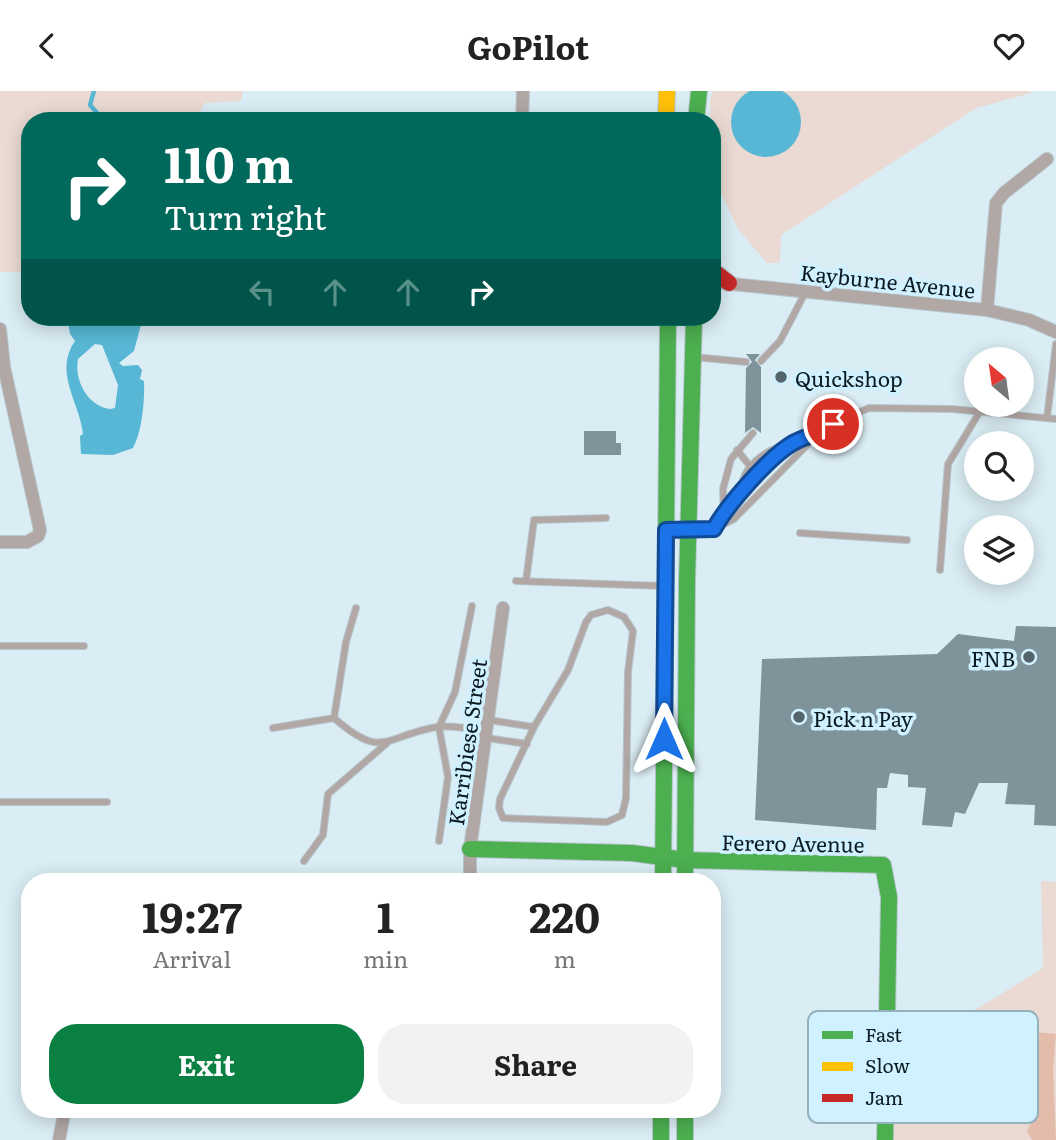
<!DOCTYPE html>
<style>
:root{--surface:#fff;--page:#f2f2f2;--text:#222;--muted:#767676;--accent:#0b8043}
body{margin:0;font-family:Literata,serif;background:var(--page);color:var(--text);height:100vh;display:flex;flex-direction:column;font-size:26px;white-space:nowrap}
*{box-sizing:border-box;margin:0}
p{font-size:23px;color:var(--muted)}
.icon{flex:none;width:38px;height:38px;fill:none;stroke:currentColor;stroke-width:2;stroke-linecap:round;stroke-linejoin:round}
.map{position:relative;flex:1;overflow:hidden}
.side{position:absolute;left:21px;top:782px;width:700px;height:245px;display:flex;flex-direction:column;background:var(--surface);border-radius:28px;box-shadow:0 4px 18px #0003}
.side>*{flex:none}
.hud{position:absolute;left:21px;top:21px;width:700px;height:214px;border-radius:28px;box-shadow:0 4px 18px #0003;background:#00695c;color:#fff;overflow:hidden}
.needle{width:46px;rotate:331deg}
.tools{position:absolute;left:964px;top:256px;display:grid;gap:14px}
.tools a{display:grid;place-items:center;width:70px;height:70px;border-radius:50%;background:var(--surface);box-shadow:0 4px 18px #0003;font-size:35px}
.pin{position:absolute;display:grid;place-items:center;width:60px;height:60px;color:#fff;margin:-30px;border:4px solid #fff;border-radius:50%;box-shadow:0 2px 7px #0007}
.me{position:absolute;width:77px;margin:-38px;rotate:0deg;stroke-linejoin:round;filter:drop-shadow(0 0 5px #0008)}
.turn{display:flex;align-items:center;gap:24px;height:147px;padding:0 28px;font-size:32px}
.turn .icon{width:91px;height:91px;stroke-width:2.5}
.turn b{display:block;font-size:49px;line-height:60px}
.lanes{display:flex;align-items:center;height:66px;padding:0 28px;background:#0003;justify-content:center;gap:35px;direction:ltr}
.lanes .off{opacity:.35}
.eta{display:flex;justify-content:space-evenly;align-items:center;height:119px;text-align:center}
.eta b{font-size:42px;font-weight:700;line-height:49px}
.primary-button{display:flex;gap:14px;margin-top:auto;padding:14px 28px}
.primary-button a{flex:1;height:80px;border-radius:28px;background:var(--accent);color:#fff;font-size:28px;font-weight:700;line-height:80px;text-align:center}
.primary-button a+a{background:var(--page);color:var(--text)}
header{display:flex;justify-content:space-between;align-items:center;height:91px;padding:0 28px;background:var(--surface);font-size:32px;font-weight:700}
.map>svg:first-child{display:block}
.green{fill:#eadad3}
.forest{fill:#e3bcab}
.water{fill:#58b7d4;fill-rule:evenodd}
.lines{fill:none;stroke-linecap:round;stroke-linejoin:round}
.stream{stroke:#58b7d4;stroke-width:4.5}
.building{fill:#7f939a}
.lane-casing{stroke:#b7c6cc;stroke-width:8}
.street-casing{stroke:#b7c6cc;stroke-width:14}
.fast-casing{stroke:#b7c6cc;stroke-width:18}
.slow-casing{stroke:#b7c6cc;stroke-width:18}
.jam-casing{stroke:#b7c6cc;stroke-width:18}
.lane{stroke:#b1a7a4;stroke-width:6}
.street{stroke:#b1a7a4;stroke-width:12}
.fast{stroke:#4caf50;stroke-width:16}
.slow{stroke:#ffc107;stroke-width:16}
.jam{stroke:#c62828;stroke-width:16}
.route-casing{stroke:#114b97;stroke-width:18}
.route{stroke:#1a73e8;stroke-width:12}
.poi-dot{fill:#53646b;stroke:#d0f1ff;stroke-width:2.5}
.labels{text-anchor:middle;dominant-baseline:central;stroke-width:7;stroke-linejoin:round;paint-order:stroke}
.street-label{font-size:21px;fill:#0b1b21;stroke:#d0f1ff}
.poi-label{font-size:21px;fill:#0b1b21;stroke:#d0f1ff;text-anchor:start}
.key{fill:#d0f1ff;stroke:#95b1bc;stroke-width:2}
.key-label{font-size:19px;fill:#0b1b21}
</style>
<header><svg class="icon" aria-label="back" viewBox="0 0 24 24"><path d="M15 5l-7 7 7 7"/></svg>GoPilot<svg class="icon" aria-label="heart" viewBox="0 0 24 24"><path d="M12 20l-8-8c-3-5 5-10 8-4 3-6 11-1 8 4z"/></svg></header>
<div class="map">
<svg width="1056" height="1049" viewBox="0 0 1056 1049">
<rect width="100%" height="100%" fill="#daedf4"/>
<!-- green -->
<g class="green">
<polygon points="0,0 243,0 241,10 205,12 195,30 30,30 30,181 0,181"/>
<polygon points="713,0 1028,0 1032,2 976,17 781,144 780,172 767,172 738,138 712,84 710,8"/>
<polygon points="1041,790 1056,791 1056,1049 886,1049 886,930 956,931 1043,877"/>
</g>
<!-- forest -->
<path class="forest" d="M1023,930L1035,941L1056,943L1053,977L1056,1049H1032L1027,1040L1034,1025L1020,1016L1022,1004C1005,980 1001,959 1014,932Z"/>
<!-- water -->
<g class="water">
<circle cx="766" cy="31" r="35"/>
<path d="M67,226H143L134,260L119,272L123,275L138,274L142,279L140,288L144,290C145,308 142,341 133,357L113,364L81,363L80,345L83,343C80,312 53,281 75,250L70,243ZM95,253L102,254L118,294L115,317L110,318C88,315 74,290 78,268Z"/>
</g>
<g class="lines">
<!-- stream -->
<polyline class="stream" points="92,30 99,24 90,14 94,0"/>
</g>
<!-- building -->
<g class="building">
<polygon points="746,263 760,263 755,269 761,276 761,342 753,336 745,342 746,277 752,271"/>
<polygon points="584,340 616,340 616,352 621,352 621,364 584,364"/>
<polygon points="1016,535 1056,536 1056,735 1034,734 1035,714 1005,713 1008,692 979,692 965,723 955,721 952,736 922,734 926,697 908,696 908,684 890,682 887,697 877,697 876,739 755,729 762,568 937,563 958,543 1014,550"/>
</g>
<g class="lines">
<defs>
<g id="lane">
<polyline points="694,266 746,271"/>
<polyline points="761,270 780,250 806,200"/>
<polyline points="1047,327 1056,253"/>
<polyline points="737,359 750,375"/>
<path d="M741,402C741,375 765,359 789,353"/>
<polyline points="724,420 723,398 731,368 753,342"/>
<path d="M714,438C735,400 775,358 816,344"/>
<polyline points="669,439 714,438 734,428 818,343 845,327 869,317 952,318 1056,328"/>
<polyline points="800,442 907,449"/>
<polyline points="940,479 948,373 979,322"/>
<polyline points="516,490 663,495"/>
<polyline points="526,490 534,429 606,427"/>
<polygon points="608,519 624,526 633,540 628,581 626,707 622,724 607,731 503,727 499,717 500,708 534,636 568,579 586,531 591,524"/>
<polyline points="0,555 84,555"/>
<path d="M334,627C383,670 384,645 437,636C453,634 470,639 486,638"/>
<polyline points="489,629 534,636"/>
<polyline points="273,637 334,627 346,551 356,517"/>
<polyline points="487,647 527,653"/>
<polyline points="0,711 107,711"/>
<polyline points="439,750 448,686 439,636 455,601 472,515"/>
<polyline points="304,770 323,744 328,703 387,652"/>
</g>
<g id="street">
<polyline points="522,30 523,0"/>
<polyline points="712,191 987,219 1029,229 1056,241"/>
<polyline points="987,219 996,112 1004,102 1047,68"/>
<polyline points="0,238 4,276 40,439 38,445 27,451 0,451"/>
<polyline points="470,791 470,758 503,517"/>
<polyline points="59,1049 65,1018"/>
</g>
<g id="fast">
<polyline points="696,30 699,0"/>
<polyline points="470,758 632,762 685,769 883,774 889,806 885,1049"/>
<polyline points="663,791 668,226"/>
<polyline points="685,791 687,491 694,226"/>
<polyline points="661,1018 661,1049"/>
<polyline points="685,1018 685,1049"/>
</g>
<polyline id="slow" points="666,30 667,0"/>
<polyline id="jam" points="712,179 729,192"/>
</defs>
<!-- lane casing -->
<use href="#lane" class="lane-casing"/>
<!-- street casing -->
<use href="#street" class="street-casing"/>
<!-- fast casing -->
<use href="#fast" class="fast-casing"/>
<!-- slow casing -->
<use href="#slow" class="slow-casing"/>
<!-- jam casing -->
<use href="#jam" class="jam-casing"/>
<!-- lane -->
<use href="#lane" class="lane"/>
<!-- street -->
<use href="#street" class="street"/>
<!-- fast -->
<use href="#fast" class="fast"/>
<!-- slow -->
<use href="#slow" class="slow"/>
<!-- jam -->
<use href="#jam" class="jam"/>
</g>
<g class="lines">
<defs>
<path id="route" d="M664,648L666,439L714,438C727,414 769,366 793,352C806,345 820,342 833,333"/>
</defs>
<!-- route casing -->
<use href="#route" class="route-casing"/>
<!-- route -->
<use href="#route" class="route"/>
</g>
<!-- markers -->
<g class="poi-dot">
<circle cx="781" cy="286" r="7"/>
<circle cx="1029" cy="566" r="7"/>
<circle cx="799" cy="626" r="7"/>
</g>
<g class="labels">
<!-- street labels -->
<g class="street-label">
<text transform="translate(888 189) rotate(6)">Kayburne Avenue</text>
<text transform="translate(466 651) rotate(-82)">Karribiese Street</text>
<text transform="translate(793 751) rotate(1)">Ferero Avenue</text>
</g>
<!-- poi labels -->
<g class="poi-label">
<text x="795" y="286">Quickshop</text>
<text x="1015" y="566" text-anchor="end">FNB</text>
<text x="813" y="626">Pick n Pay</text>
</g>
</g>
<!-- legend -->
<rect x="808" y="920" width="230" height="112" rx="10" class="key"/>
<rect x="822" y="940" width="31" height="8" fill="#4caf50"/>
<rect x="822" y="971" width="31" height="9" fill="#ffc107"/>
<rect x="822" y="1003" width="31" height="8" fill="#c62828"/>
<g class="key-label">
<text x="865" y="951">Fast</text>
<text x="865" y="982">Slow</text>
<text x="865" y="1014">Jam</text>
</g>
</svg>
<div class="tools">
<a><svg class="needle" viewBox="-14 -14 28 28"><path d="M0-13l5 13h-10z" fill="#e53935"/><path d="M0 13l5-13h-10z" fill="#767676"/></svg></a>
<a><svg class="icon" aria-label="search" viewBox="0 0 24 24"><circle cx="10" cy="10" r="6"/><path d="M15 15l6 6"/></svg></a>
<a><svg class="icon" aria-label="layers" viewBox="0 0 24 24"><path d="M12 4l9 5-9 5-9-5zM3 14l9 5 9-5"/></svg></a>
</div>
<div class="pin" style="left:833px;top:333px;background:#d93025"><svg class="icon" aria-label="arrive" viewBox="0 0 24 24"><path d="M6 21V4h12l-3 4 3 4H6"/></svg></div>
<svg class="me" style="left:664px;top:648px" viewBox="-20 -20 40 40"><path d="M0-17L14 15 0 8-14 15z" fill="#1a73e8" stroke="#fff" stroke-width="4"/></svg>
<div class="hud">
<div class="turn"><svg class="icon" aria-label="right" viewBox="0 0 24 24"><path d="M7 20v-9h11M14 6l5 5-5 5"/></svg><div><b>110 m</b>Turn right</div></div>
<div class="lanes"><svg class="icon off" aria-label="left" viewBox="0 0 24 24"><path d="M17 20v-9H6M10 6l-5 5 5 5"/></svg><svg class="icon off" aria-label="ahead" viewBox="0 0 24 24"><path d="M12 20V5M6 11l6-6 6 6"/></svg><svg class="icon off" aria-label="ahead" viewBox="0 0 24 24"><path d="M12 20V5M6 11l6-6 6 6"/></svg><svg class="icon" aria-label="right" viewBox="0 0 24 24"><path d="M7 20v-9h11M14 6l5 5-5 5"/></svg></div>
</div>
<section class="side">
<div class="eta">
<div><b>19:27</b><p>Arrival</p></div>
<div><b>1</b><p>min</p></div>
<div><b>220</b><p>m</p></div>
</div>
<div class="primary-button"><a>Exit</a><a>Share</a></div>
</section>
</div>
